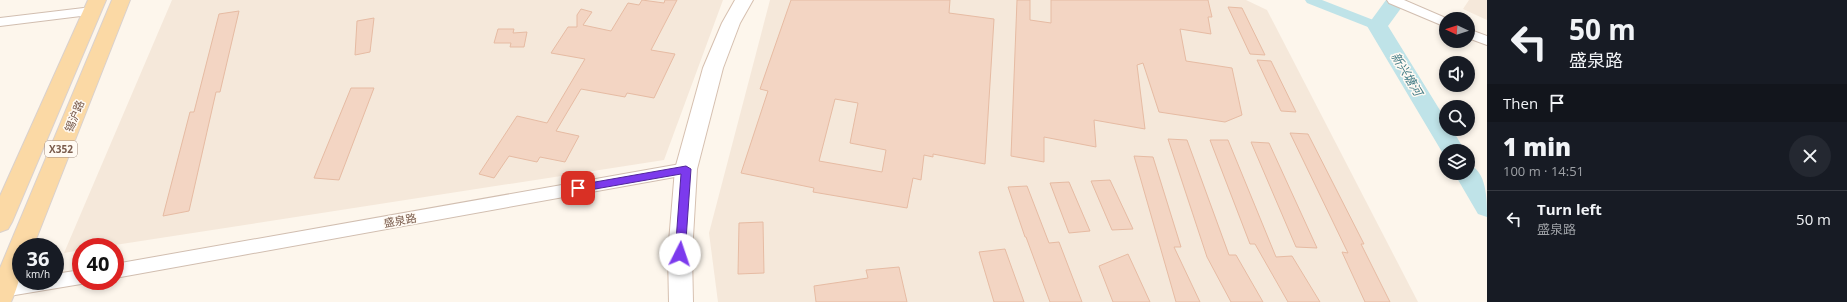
<!DOCTYPE html>
<meta charset="utf-8">
<style>
:root{--surface:#171b24;--page:#242831;--text:#f1f3f6;--muted:#9ea1a6;--line:#363941}
body{margin:0;font-family:"Open Sans","Noto Sans SC",sans-serif;background:var(--page);color:var(--text);height:100vh;display:flex;flex-direction:column;font-size:15px;white-space:nowrap}
*{box-sizing:border-box;margin:0}
p{font-size:13px;color:var(--muted)}
.icon{flex:none;width:22px;height:22px;fill:none;stroke:currentColor;stroke-width:2;stroke-linecap:round;stroke-linejoin:round}
.map{position:relative;flex:1;overflow:hidden}
.sheet{display:flex;flex-direction:column;background:var(--surface);width:360px}
.sheet>*{flex:none}
.guide{background:#171b24;color:var(--text);overflow:hidden}
.needle{width:26px;rotate:274deg}
.controls{position:absolute;left:1439px;top:12px;display:grid;gap:8px}
.controls a{display:grid;place-items:center;width:36px;height:36px;border-radius:50%;background:var(--surface);box-shadow:0 2px 6px #0003;font-size:20px}
.speed{position:absolute;left:12px;top:238px;display:flex;gap:8px;font-size:20px;font-weight:700;text-align:center}
.speed>*{display:grid;place-content:center;width:52px;height:52px;border-radius:50%;background:var(--surface);box-shadow:0 2px 6px #0003;line-height:1}
.speed small{font-size:10px;font-weight:400}
.speed .limit{border:6px solid #d22;background:#fff;color:#111}
.pin{position:absolute;display:grid;place-items:center;width:34px;height:34px;color:#fff;margin:-17px;border-radius:8px;box-shadow:0 2px 6px #0006}
.me{position:absolute;width:44px;margin:-22px;rotate:4deg;stroke-linejoin:round;filter:drop-shadow(0 0 3px #0008)}
.turn{display:flex;align-items:center;gap:14px;height:84px;padding:0 16px;font-size:18px}
.turn .icon{width:52px;height:52px;stroke-width:2.5}
.turn b{display:block;font-size:28px;line-height:34px}
.then{display:flex;align-items:center;height:38px;padding:0 16px;background:#0003;gap:8px;font-size:15px}
.round{display:grid;place-items:center;flex:none;width:42px;height:42px;border-radius:21px;background:var(--page)}
.summary{display:flex;align-items:center;justify-content:space-between;height:68px;padding:0 16px}
h1{font-size:24px;font-weight:800;line-height:30px}
ul{padding:0;list-style:none}
li{display:flex;align-items:center;gap:12px;height:56px;padding:0 16px;border-top:1px solid var(--line)}
li div{flex:1}
li b{display:block;font-size:15px}
li em{font-style:normal}
main{display:flex;flex:1;min-height:0}
.map>svg:first-child{display:block}
.residential{fill:#f5e8da}
.lines{fill:none;stroke-linecap:round;stroke-linejoin:round}
.canal{fill:#bfe3e8;fill-rule:evenodd}
.river{fill:#bfe3e8;fill-rule:evenodd}
.building{fill:#f3d5c3;stroke:#e6bba3;fill-rule:evenodd}
.street-casing{stroke:#d1beb0;stroke-width:2}
.secondary-casing{stroke:#d6c0b0;stroke-width:2}
.primary-casing{stroke:#dad1cd;stroke-width:2}
.street{fill:#fff;fill-rule:evenodd}
.secondary{fill:#fff;fill-rule:evenodd}
.primary{fill:#fbd9a5;fill-rule:evenodd}
.route{fill:#7c3aed;stroke:#51269a}
.labels{text-anchor:middle;dominant-baseline:central;stroke-width:3;stroke-linejoin:round;paint-order:stroke}
.shield{fill:#fffaf3;stroke:#a28b7f;stroke-width:1}
.shield-label{font-size:10px;font-weight:bold;fill:#7a5c4d}
.street-label{font-size:11px;fill:#7a5c4d;stroke:#fffaf3}
.water-label{font-size:12px;font-style:italic;fill:#437c86;stroke:#fffaf3}
</style>
<main>
<div class="map">
<svg width="1487" height="302" viewBox="0 0 1487 302">
<rect width="100%" height="100%" fill="#fdf6ec"/>
<!-- residential -->
<g class="residential">
<polygon points="172,0 723,0 664,160 102,247 81,247 81,250 64,253"/>
<polygon points="770,0 1246,0 1267,10 1418,302 718,302 709,233"/>
<polygon points="1469,0 1487,0 1487,20 1463,9"/>
</g>
<g class="lines">
<!-- canal -->
<polygon class="canal" points="1305,0 1322,0 1381,23 1383,26 1381,29 1373,29 1307,3"/>
<!-- river -->
<g class="river">
<polygon points="1386,0 1407,0 1388,26 1446,120 1446,129 1452,129 1465,151 1446,151 1446,158 1445,157 1367,26"/>
<path d="M1468,164C1487,171 1487,199 1487,217L1478,214L1454,173H1468Z"/>
</g>
</g>
<!-- building -->
<g class="building">
<polygon points="642,0 664,3 665,0 677,0 651,50 675,54 654,98 627,93 625,97 581,89 556,131 579,136 565,162 540,157 537,162 509,156 494,178 479,174 517,116 547,123 585,59 551,53 568,27 577,27 577,15 581,9 592,12 583,25 611,31 628,3 639,5"/>
<path d="M791,0H950L949,13L994,19L985,164L933,154V157L924,155L921,180L913,178L907,208L813,192L814,188L741,173L768,91L760,89ZM835,99L858,103L850,143L886,150L882,172L819,161Z"/>
<polygon points="1017,0 1030,0 1030,20 1051,23 1051,0 1208,0 1212,17 1208,17 1211,34 1180,29 1186,61 1232,68 1242,115 1225,122 1159,112 1143,63 1137,65 1145,129 1094,120 1096,147 1044,137 1044,162 1011,156"/>
<polygon points="1228,7 1242,8 1265,55 1250,54"/>
<polygon points="239,11 220,92 216,92 189,211 163,216 190,112 194,112 219,14"/>
<polygon points="374,18 370,52 355,55 357,21"/>
<polygon points="498,29 514,29 513,33 527,32 524,47 510,47 511,43 494,43"/>
<polygon points="1257,60 1271,61 1296,112 1281,111"/>
<polygon points="351,88 374,88 339,180 314,178"/>
<polygon points="1290,133 1308,134 1364,244 1361,244 1390,302 1365,302 1342,252 1348,253"/>
<polygon points="1168,139 1187,140 1229,255 1236,255 1263,302 1231,302 1207,257"/>
<polygon points="1210,140 1228,140 1276,257 1292,256 1320,302 1288,302 1255,244 1250,244"/>
<polygon points="1251,142 1269,143 1317,248 1296,247"/>
<polygon points="1134,156 1153,157 1181,247 1174,247 1200,302 1176,302"/>
<polygon points="1110,180 1133,229 1112,230 1091,181"/>
<polygon points="1069,182 1090,231 1069,233 1050,183"/>
<polygon points="1027,186 1049,243 1059,242 1082,302 1050,302 1026,237 1025,237 1008,187"/>
<polygon points="763,222 764,273 738,274 739,223"/>
<polygon points="1005,249 1024,302 994,302 979,252"/>
<polygon points="1128,254 1150,302 1113,302 1099,266"/>
<polygon points="899,267 907,302 816,302 814,286 868,278 866,270"/>
</g>
<g class="lines">
<defs>
<g id="street">
<polygon points="1387,0 1404,0 1448,19 1446,19 1446,27 1389,3"/>
<polygon points="92,7 97,8 98,11 97,14 0,26 0,18"/>
<polygon points="1468,29 1487,36 1487,45 1468,38"/>
<polygon points="686,163 691,165 694,169 691,173 686,175 115,278 115,264"/>
<polygon points="81,270 81,281 88,281 81,284 3,297 0,296 0,284 21,280 21,281 55,281 55,274"/>
</g>
<polygon id="secondary" points="735,0 753,0 740,23 723,68 697,169 692,254 693,302 669,302 668,254 675,169 703,68 722,23"/>
<g id="primary">
<polygon points="88,0 106,0 12,222 8,229 0,232 0,196"/>
<path d="M112,0H130L33,247H21C21,271 21,280 11,302H0V268Z"/>
</g>
</defs>
<!-- street casing -->
<use href="#street" class="street-casing"/>
<!-- secondary casing -->
<use href="#secondary" class="secondary-casing"/>
<!-- primary casing -->
<use href="#primary" class="primary-casing"/>
<!-- street -->
<use href="#street" class="street"/>
<!-- secondary -->
<use href="#secondary" class="secondary"/>
<!-- primary -->
<use href="#primary" class="primary"/>
</g>
<!-- route -->
<polygon class="route" points="686,166 691,169 685,254 684,257 677,257 675,254 681,174 578,192 573,188 578,185"/>
<g class="labels">
<!-- shield labels -->
<rect class="shield" x="45" y="141" width="32" height="16" rx="3"/>
<g class="shield-label">
<text x="61" y="149">X352</text>
</g>
<!-- street labels -->
<g class="street-label">
<text transform="translate(74 116) rotate(-68)">锡沪路</text>
<text transform="translate(400 220) rotate(-10)">盛泉路</text>
</g>
<!-- water labels -->
<g class="water-label">
<text transform="translate(1407 74) rotate(59)">新兴塘河</text>
</g>
</g>
</svg>
<div class="controls">
<a><svg class="needle" viewBox="-14 -14 28 28"><path d="M0-13l5 13h-10z" fill="#e53935"/><path d="M0 13l5-13h-10z" fill="#9ea1a6"/></svg></a>
<a><svg class="icon" aria-label="sound" viewBox="0 0 24 24"><path d="M4 9h4l5-4v14l-5-4H4zM17 9q2 3 0 6"/></svg></a>
<a><svg class="icon" aria-label="search" viewBox="0 0 24 24"><circle cx="10" cy="10" r="6"/><path d="M15 15l6 6"/></svg></a>
<a><svg class="icon" aria-label="layers" viewBox="0 0 24 24"><path d="M12 4l9 5-9 5-9-5zM3 14l9 5 9-5"/></svg></a>
</div>
<div class="speed"><div>36<small>km/h</small></div><div class="limit">40</div></div>
<div class="pin" style="left:578px;top:188px;background:#d93025"><svg class="icon" aria-label="arrive" viewBox="0 0 24 24"><path d="M6 21V4h12l-3 4 3 4H6"/></svg></div>
<svg class="me" style="left:680px;top:254px" viewBox="-20 -20 40 40"><circle r="19" fill="#fff"/><path d="M0-13L10 11 0 6-10 11z" fill="#7c3aed"/></svg>
</div>
<section class="sheet">
<div class="guide">
<div class="turn"><svg class="icon" aria-label="left" viewBox="0 0 24 24"><path d="M17 20v-9H6M10 6l-5 5 5 5"/></svg><div><b>50 m</b>盛泉路</div></div>
<div class="then">Then<svg class="icon" aria-label="arrive" viewBox="0 0 24 24"><path d="M6 21V4h12l-3 4 3 4H6"/></svg></div>
</div>
<div class="summary"><div><h1>1 min</h1><p>100 m · 14:51</p></div><a class="round"><svg class="icon" aria-label="close" viewBox="0 0 24 24"><path d="M6 6l12 12M18 6L6 18"/></svg></a></div>
<ul>
<li><svg class="icon" aria-label="left" viewBox="0 0 24 24"><path d="M17 20v-9H6M10 6l-5 5 5 5"/></svg><div><b>Turn left</b><p>盛泉路</p></div><em>50 m</em></li>
</ul>
</section>
</main>
